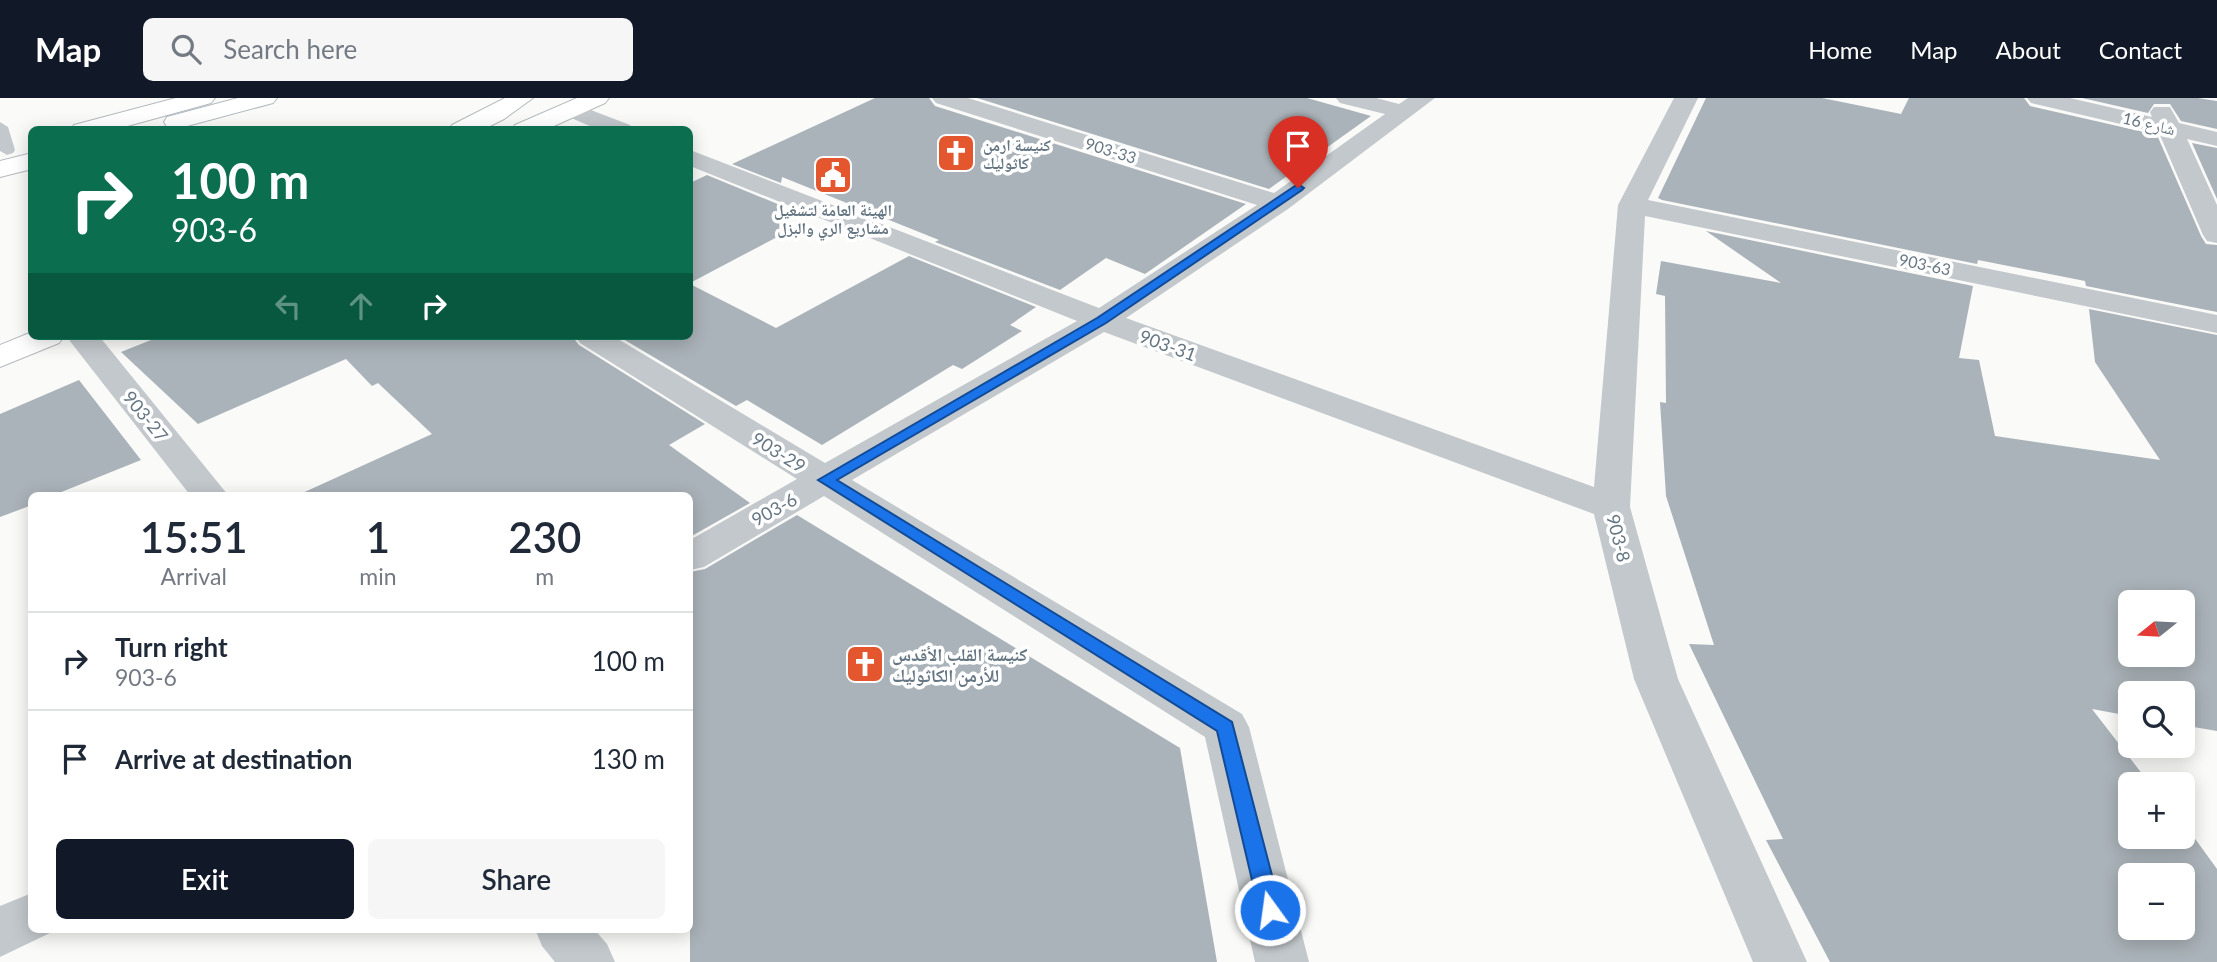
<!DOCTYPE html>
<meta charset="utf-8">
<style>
:root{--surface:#fff;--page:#f6f6f7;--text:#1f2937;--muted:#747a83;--line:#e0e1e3;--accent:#111827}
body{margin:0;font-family:Lato,"Noto Naskh Arabic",sans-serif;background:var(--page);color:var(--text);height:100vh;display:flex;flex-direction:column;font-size:26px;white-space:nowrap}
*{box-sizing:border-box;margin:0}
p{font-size:23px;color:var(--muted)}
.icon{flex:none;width:38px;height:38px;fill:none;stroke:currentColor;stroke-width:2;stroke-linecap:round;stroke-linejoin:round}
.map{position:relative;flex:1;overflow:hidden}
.sheet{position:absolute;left:28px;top:394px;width:665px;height:441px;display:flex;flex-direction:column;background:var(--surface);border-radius:10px;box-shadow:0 4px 18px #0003}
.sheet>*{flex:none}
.hud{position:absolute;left:28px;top:28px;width:665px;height:214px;border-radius:10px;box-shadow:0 4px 18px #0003;background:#0b6e4f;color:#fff;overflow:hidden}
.needle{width:46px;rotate:252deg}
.fabs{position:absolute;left:2118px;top:492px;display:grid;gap:14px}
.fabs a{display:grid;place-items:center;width:77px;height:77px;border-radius:10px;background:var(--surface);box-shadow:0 4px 18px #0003;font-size:35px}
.pin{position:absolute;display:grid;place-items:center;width:60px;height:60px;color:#fff;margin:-72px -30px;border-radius:50% 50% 50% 0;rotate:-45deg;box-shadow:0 0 7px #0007}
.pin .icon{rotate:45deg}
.me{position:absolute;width:77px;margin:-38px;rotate:346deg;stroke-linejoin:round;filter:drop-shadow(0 0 5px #0008)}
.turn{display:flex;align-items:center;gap:24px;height:147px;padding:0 28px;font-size:32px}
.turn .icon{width:91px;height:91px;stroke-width:2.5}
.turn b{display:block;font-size:49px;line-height:60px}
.lanes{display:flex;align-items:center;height:66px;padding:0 28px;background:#0003;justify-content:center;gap:35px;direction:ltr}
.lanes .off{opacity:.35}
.eta{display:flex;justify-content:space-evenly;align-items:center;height:119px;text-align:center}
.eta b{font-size:42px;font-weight:600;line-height:49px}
.primary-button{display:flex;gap:14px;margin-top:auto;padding:14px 28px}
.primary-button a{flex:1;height:80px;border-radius:10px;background:var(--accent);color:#fff;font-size:28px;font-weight:600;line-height:80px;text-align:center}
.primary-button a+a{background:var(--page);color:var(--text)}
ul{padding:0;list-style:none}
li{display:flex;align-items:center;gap:21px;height:98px;padding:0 28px;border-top:2px solid var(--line)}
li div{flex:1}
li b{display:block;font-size:26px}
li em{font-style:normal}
header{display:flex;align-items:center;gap:42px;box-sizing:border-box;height:98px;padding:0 35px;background:var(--accent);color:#fff}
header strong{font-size:33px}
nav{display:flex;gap:38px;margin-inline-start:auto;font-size:24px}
.search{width:490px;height:63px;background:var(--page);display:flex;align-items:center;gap:18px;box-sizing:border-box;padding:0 24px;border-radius:10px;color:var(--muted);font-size:26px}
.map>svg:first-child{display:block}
.building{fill:#aab3b9;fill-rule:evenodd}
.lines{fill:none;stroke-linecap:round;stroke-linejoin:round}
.secondary-casing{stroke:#b3babf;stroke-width:2}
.primary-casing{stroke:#b5babe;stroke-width:2}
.service{fill:#c3c8cc;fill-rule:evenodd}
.minor{fill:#c3c8cc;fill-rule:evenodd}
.secondary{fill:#fff;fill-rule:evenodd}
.primary{fill:#fff;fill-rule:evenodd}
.route{fill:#1a73e8;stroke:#114b97;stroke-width:2}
.labels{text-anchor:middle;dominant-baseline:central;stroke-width:7;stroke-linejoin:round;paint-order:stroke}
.far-street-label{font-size:16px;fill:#657683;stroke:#fff}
.far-poi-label{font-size:16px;font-weight:bold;fill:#657683;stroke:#fff;text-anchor:start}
.street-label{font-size:18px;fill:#657683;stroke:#fff}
.poi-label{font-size:18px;font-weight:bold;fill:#657683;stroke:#fff;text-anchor:start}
</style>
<header>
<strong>Map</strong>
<div class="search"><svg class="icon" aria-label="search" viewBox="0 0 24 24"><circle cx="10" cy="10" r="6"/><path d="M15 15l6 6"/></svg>Search here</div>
<nav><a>Home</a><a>Map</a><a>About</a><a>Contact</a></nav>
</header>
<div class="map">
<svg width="2217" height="864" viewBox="0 0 2217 864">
<rect width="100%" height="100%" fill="#fafaf8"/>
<!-- building -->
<g class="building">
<polygon points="875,0 929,0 935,8 1246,106 1145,176 1106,160 1060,192 935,144 939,142 782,79 781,85 732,66"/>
<polygon points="977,0 1307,0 1371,18 1269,91"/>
<polygon points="1706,0 1822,0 1901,16 1909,0 2024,0 2030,8 2157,37 2201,138 2206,146 2217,147 2217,214 2086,188 2085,183 1978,162 1977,166 1662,102 1658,100"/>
<polygon points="2082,0 2198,0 2217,3 2217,31 2181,23 2170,6 2154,6 2148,15"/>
<polygon points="2192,45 2217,50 2217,101"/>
<polygon points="707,77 780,107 779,138 690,185 690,85"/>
<path d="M1706,133L1973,188L1959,260L1979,262L1995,338L2160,362L2095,264L2089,211L2217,237V633L2182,627V595H2130V618L2092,611L2150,686H2130V738H2182L2183,724L2217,771V864H1830L1766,742L1783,741L1689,546L1714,547L1666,398L1660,304L1666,305L1665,198L1656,196L1661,163L1781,185ZM2130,504H2182V556H2130ZM2130,777H2182V830H2130Z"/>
<polygon points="909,158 1036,209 1010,227 1022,233 962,271 953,267 822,347 747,302 736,308 618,238 690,238 690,186 776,230"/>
<polygon points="161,238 572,238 579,247 705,326 669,347 750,405 690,439 690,397 298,397 432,336 378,285 372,288 346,261 198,326 121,254"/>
<polygon points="79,282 141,362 54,397 32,397 32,407 0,419 0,316"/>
<polygon points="797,417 1180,650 1217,864 690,864 690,474 705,471"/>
</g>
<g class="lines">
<defs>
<g id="secondary">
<polygon points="176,0 215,0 211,5 113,32 71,32 74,27"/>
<polygon points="238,0 277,0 273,5 176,31 167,29 164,24 167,19"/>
<polygon points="32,55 32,71 0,79 0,63"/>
</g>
<g id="primary">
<polygon points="505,0 533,0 504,21 482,32 449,32 452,27"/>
<polygon points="577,0 609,0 605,5 545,32 512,32 515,27"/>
<polygon points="32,234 32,238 64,238 59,245 0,269 0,247"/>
</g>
</defs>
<!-- secondary casing -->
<use href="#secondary" class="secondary-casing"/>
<!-- primary casing -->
<use href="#primary" class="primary-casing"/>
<!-- service -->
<polygon class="service" points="0,24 8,29 15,52 13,55 7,57 0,53"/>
<!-- minor -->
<g class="minor">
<polygon points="932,0 968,0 1274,95 1385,16 1340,5 1336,0 1376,0 1399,6 1408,0 1435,0 1288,111 1126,220 1594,389 1618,107 1674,0 1698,0 1648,102 2217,217 2217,235 1645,118 1630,409 1678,581 1807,864 1753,864 1634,581 1594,416 1104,234 852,382 1242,616 1249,629 1309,864 1255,864 1205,639 824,398 704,469 690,472 690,442 797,381 580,245 575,238 613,238 825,365 1077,223 690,68 690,52 1099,210 1257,107 936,5"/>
<polygon points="2027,0 2070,0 2152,19 2150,14 2154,9 2170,9 2179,25 2217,34 2217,48 2187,41 2217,107 2217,145 2207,143 2203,137 2159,35 2031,5"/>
<polygon points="570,4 630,27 633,32 599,32 562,16 558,11 562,6"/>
<polygon points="66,238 99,238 228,397 190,397"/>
<polygon points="32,795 32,831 52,831 50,835 0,859 0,808"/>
<polygon points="535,831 594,831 607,846 615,864 555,864 542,848"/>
</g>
<!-- secondary -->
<use href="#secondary" class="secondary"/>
<!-- primary -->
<use href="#primary" class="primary"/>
</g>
<!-- route -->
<polygon class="route" points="1298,86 1304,90 1302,92 1106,225 837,382 1232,624 1281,812 1277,818 1270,821 1262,818 1259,812 1217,633 818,382 1097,220"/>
<!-- icons -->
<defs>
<symbol id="church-square" viewBox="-11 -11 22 22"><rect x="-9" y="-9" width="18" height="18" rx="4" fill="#e4572e" stroke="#fff"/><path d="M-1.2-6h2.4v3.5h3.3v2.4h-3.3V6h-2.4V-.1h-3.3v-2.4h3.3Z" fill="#fff"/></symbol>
<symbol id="civic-square" viewBox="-11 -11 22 22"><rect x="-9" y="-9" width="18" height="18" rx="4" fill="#e4572e" stroke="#fff"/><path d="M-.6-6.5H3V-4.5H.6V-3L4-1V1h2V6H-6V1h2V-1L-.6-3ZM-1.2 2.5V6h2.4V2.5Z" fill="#fff"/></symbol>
</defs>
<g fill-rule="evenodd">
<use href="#church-square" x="934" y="33" width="44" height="44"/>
<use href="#civic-square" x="811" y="55" width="44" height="44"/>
<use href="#church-square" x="843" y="544" width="44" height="44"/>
</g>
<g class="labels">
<!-- far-street labels -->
<g class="far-street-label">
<text transform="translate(2149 25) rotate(13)">شارع 16</text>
<text transform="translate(1111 52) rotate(17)">903-33</text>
<text transform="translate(1925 166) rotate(12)">903-63</text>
</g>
<!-- far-poi labels -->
<g class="far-poi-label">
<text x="983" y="46">كنيسة ارمن<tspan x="983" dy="18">كاثوليك</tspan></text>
<text x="833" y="111" text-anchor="middle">الهيئة العامة لتشغيل<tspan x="833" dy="18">مشاريع الري والبزل</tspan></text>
</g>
<!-- street labels -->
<g class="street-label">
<text transform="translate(1168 247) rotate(20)">903-31</text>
<text transform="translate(146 318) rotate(51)">903-27</text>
<text transform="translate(779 354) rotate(32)">903-29</text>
<text transform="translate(774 411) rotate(-29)">903-6</text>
<text transform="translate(1619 440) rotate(76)">903-8</text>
</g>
<!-- poi labels -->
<g class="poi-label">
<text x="892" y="556">كنيسة القلب الأقدس<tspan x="892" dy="21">للأرمن الكاثوليك</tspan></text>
</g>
</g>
</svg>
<div class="fabs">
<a><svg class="needle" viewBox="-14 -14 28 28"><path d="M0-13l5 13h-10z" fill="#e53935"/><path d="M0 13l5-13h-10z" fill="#747a83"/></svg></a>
<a><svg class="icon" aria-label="search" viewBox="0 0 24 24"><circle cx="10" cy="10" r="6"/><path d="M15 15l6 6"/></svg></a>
<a>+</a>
<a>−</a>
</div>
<div class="pin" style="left:1298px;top:90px;background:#d93025"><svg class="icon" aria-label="arrive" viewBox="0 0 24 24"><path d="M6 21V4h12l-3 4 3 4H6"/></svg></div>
<svg class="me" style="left:1270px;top:812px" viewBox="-20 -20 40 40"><circle r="17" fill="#1a73e8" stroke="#fff" stroke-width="3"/><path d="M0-11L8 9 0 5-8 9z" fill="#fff"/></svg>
<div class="hud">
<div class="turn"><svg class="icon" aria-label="right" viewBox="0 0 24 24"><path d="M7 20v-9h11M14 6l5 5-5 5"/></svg><div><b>100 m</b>903-6</div></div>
<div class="lanes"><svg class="icon off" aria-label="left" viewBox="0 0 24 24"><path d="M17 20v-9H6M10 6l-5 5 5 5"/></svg><svg class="icon off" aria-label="ahead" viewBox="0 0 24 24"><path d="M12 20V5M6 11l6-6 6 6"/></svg><svg class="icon" aria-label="right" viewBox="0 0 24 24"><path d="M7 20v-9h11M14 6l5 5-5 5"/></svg></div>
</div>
<section class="sheet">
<div class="eta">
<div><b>15:51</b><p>Arrival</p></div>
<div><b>1</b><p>min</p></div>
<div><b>230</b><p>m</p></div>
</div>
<ul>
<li><svg class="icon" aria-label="right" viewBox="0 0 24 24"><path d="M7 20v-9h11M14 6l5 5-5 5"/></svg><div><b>Turn right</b><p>903-6</p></div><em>100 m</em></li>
<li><svg class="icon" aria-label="arrive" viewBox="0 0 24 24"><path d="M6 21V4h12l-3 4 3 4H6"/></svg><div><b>Arrive at destination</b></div><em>130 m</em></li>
</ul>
<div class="primary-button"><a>Exit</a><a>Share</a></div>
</section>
</div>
